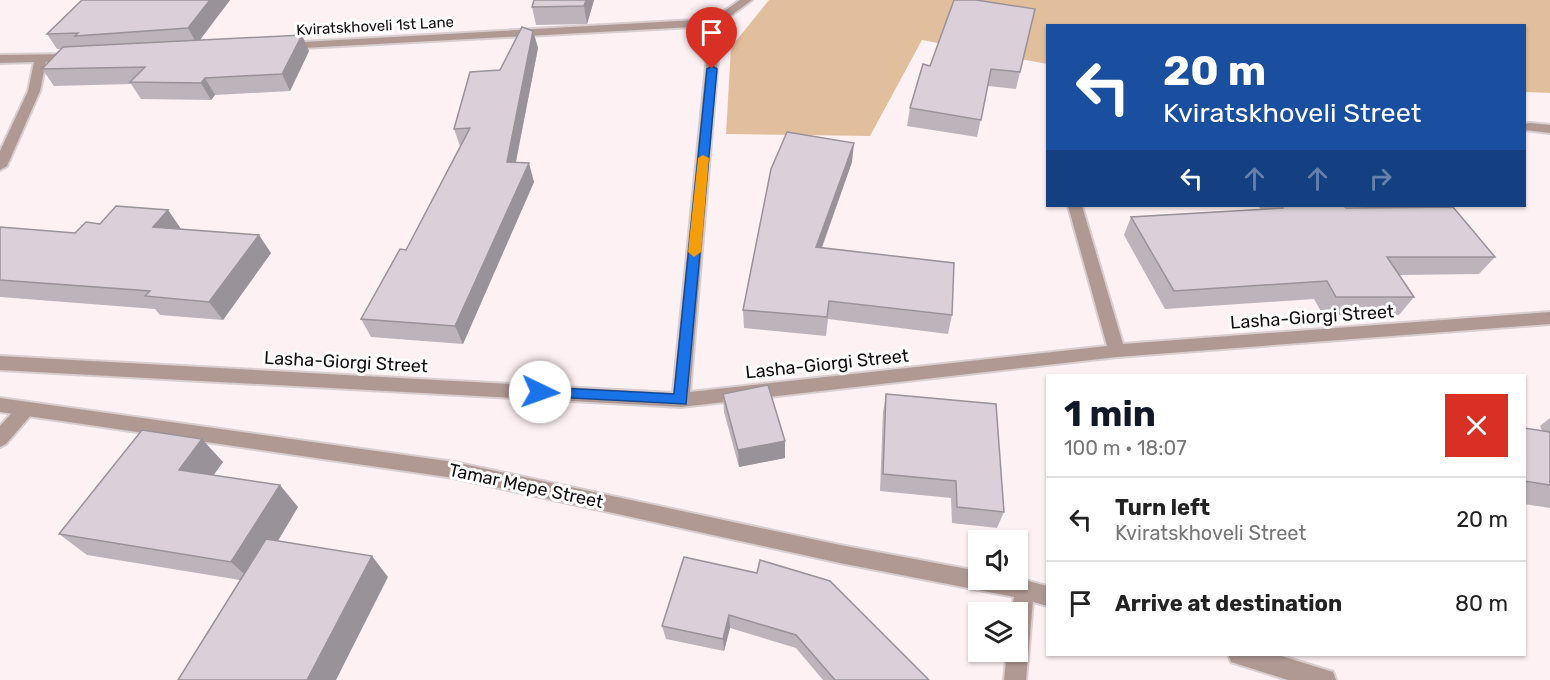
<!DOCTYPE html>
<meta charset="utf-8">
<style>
:root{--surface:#fff;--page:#f2f2f2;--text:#222;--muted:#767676;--line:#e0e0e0;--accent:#111827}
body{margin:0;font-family:Rubik,sans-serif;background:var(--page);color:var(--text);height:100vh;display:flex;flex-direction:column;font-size:22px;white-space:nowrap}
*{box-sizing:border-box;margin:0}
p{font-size:20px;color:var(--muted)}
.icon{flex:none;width:33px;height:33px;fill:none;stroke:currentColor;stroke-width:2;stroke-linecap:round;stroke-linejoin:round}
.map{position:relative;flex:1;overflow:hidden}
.sheet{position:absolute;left:1046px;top:374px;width:480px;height:282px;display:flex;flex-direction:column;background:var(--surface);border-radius:0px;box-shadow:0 2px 4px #0004}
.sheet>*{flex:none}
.banner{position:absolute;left:1046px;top:24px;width:480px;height:183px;border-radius:0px;box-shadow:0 2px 4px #0004;background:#1a4fa0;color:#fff;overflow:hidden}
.fabs{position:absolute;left:968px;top:530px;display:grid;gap:12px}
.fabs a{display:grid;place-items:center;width:60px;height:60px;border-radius:0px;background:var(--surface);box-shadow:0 2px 4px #0004;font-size:30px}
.pin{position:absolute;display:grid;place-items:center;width:51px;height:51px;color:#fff;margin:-62px -26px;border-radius:50% 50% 50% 0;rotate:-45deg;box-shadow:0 0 6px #0007}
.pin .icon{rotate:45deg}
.me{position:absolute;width:66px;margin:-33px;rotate:93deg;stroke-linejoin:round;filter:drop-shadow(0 0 4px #0008)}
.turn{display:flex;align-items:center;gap:21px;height:126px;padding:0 18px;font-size:27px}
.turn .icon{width:78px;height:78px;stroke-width:2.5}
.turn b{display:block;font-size:42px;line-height:51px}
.lanes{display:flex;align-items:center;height:57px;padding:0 18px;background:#0003;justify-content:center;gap:30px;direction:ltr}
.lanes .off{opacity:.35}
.round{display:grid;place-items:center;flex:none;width:63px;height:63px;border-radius:0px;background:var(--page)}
.summary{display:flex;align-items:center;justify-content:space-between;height:102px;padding:0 18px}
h1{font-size:36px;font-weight:700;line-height:45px;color:var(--accent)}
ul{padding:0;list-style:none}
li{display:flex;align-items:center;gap:18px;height:84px;padding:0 18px;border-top:2px solid var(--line)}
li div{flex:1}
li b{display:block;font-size:22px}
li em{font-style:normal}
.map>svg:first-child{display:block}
.green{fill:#e2bf9c}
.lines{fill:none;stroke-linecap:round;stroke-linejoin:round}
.minor-casing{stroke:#d8cdcf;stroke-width:4}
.tertiary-casing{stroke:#d8cdcf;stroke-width:4}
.minor{fill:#b19993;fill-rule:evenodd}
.tertiary{fill:#b19993;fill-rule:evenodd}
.wall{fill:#bcb3bb}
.shaded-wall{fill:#999298}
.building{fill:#dbd0d9;stroke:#999298;stroke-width:1.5}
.route{fill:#1a73e8;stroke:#114b97;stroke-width:1.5}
.slow{fill:#f59e0b}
.labels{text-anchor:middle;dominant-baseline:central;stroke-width:6;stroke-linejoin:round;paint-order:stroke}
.far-street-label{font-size:15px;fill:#130e0f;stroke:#fff}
.street-label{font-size:18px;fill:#130e0f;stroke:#fff}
</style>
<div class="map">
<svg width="1550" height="680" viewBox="0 0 1550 680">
<rect width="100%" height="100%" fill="#fef1f3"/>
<!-- green -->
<polygon class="green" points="769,0 1550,0 1550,93 1524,92 1524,26 1047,26 1047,64 922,40 870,136 726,134 731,47"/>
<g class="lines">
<defs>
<g id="minor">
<polygon points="740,0 752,0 721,23 690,392 1107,346 1068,206 1082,206 1123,344 1550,312 1550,324 1117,357 681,407 0,370 0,356 673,393 710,26 285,49 279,46 285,43 713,19"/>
<polygon points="74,54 78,56 78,60 46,62 40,91 7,166 0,170 0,151 28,91 34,62 0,63 0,55"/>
<polygon points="1530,123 1550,125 1550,133 1525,130 1525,124"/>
<polygon points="26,402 32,404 35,409 32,414 6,444 0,447 0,426 20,404"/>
<polygon points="1024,579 1031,582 1034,589 1026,680 1004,680 1007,651 1017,651 1017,612 1011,612 1017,582"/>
</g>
<g id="tertiary">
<polygon points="0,398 454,462 840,545 978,571 978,579 1017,578 1047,586 1047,606 1024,599 840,563 454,478 0,412"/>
<polygon points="1228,654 1275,654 1333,672 1336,680 1288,680 1231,662"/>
</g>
</defs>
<!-- minor casing -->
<use href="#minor" class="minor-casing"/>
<!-- tertiary casing -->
<use href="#tertiary" class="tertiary-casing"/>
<!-- minor -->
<use href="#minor" class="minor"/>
<!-- tertiary -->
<use href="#tertiary" class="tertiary"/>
</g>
<!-- wall -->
<g class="wall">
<polygon points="230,0 199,40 309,51 290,91 215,95 211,100 141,99 131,84 54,86 42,69 61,49 57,49 47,34"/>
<polygon points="534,0 594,0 587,24 536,25 532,7"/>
<polygon points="1035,9 1016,89 988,86 977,137 907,126 910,108 930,66"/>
<polygon points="533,31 538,48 516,162 534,182 463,344 371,337 361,319 406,250 460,146 454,129 500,70"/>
<polygon points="852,162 822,248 952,315 948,334 828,319 826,336 744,328 743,310"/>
<polygon points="1258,206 1344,206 1346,208 1495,257 1479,274 1398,275 1414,297 1399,315 1323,315 1314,299 1165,309 1124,235 1131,217 1261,209"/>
<polygon points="168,210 181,229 271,253 223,320 160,315 155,309 0,297 0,227 75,233 100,224"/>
<polygon points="723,394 785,458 739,467 724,412"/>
<polygon points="886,394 1004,512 997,528 952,523 951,498 880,491 883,412"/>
<polygon points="1550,418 1550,508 1524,504 1524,428 1542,431 1540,426"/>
<polygon points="223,462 213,475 298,507 278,541 388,577 240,580 87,555 59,534"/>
<polygon points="684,557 929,680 823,680 796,648 730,628 724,651 666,639 662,626"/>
</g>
<!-- shaded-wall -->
<g class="shaded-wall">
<polygon points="210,0 230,0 197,44 188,28"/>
<polygon points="586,0 594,0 587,24 584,6"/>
<polygon points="533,31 538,48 512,181 507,162"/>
<polygon points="302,35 309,51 290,91 282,74"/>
<polygon points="205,78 215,95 211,100 201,83"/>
<polygon points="854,143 852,162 815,266 816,247"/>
<polygon points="529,163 534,182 463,344 455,326"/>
<polygon points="168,210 181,229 153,227"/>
<polygon points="259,235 271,253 223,320 209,302"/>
<polygon points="202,439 223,462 201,493 179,470"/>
<polygon points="785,441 785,458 739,467 738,450"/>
<polygon points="280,485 298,507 253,582 231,562"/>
<polygon points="372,556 388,577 336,680 307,680"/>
<polygon points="729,615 730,628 724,651 723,639"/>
</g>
<!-- building -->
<g class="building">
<polygon points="82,0 210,0 188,28 75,36 78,33 47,34"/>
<polygon points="534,0 586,0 584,6 532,7"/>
<polygon points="954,0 976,0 1035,9 1020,72 991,69 981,120 910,108 923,64 930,66"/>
<polygon points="522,27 533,31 507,162 529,163 455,326 361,319 400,249 406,250 470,128 454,129 470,72 500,70"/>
<polygon points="302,35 282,74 205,78 201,83 130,82 145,67 42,69 63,47"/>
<polygon points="787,132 854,143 816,247 954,263 952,315 829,301 827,317 743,310 771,169"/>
<polygon points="116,206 168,210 153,227 259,235 209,302 145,296 150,291 0,280 0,227 75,233 86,222 100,224"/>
<polygon points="1282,206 1344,206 1346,208 1453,207 1495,257 1387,257 1414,297 1336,297 1327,281 1174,291 1131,217 1283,208"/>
<polygon points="768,385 785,441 738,450 723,394"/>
<polygon points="886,394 996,404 1004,512 957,507 956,481 883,474"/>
<polygon points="1524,428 1550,432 1550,485 1524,481"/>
<polygon points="142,430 202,439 179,470 280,485 231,562 59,534"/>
<polygon points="266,539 372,556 307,680 178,680"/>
<polygon points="684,557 757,573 760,560 830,581 929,680 835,680 796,635 729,615 723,639 662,626"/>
</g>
<!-- route -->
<polygon class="route" points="712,66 717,69 686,404 535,396 533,392 535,388 540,387 674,394 707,69"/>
<!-- slow -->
<polygon class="slow" points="703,155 709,158 701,252 694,257 688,252 698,158"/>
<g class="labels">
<!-- far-street labels -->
<g class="far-street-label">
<text transform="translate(375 26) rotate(-3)">Kviratskhoveli 1st Lane</text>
</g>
<!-- street labels -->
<g class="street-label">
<text transform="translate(1312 317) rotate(-4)">Lasha-Giorgi Street</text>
<text transform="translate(346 362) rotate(3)">Lasha-Giorgi Street</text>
<text transform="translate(827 364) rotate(-6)">Lasha-Giorgi Street</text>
<text transform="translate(526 486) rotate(12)">Tamar Mepe Street</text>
</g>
</g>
</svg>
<div class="fabs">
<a><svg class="icon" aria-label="sound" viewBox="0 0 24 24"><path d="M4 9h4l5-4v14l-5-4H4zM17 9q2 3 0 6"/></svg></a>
<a><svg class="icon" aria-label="layers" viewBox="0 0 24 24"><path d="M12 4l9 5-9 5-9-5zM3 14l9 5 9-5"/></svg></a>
</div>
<div class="pin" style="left:712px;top:69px;background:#d93025"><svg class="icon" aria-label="arrive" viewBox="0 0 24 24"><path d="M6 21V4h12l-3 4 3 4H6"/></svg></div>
<svg class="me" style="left:540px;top:392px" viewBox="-20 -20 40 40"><circle r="19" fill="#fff"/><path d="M0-13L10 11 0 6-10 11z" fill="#1a73e8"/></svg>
<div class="banner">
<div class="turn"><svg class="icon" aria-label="left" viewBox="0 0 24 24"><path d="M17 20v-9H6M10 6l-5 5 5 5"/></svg><div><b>20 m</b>Kviratskhoveli Street</div></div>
<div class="lanes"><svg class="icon" aria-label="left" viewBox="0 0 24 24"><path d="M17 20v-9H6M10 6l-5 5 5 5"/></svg><svg class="icon off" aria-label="ahead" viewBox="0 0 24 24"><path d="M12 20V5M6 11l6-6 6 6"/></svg><svg class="icon off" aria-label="ahead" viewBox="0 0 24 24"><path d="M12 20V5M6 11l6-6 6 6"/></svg><svg class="icon off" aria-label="right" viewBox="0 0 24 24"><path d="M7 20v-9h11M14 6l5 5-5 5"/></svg></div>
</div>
<section class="sheet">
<div class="summary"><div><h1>1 min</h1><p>100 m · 18:07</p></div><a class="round" style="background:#d93025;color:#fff"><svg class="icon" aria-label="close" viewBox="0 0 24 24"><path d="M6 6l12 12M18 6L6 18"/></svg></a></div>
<ul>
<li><svg class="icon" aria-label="left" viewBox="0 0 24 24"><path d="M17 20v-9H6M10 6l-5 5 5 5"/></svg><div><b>Turn left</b><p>Kviratskhoveli Street</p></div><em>20 m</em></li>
<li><svg class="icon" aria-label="arrive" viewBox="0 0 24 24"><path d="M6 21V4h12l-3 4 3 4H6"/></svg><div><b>Arrive at destination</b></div><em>80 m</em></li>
</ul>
</section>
</div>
